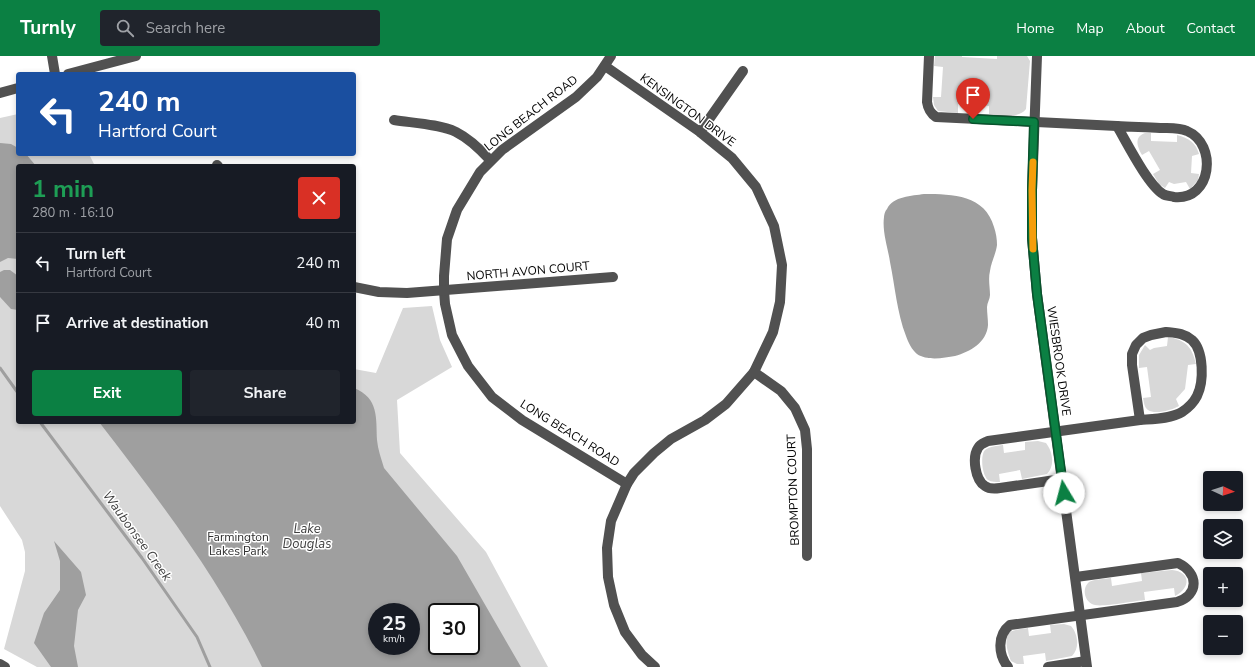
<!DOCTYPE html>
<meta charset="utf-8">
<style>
:root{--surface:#171b24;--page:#20242c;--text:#f1f3f6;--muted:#9ea1a6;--line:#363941;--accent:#0b8043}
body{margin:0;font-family:"Nunito Sans",sans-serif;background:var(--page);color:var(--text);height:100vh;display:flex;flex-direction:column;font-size:15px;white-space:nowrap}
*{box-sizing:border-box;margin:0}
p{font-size:13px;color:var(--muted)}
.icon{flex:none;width:22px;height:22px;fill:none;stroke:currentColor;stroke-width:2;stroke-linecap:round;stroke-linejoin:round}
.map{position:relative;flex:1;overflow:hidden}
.panel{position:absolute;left:16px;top:108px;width:340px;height:260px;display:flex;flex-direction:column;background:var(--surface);border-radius:4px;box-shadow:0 2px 6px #0003}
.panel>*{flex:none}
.hud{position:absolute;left:16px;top:16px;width:340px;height:84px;border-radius:4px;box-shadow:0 2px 6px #0003;background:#1a4fa0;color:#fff;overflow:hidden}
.needle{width:26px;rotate:93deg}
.tools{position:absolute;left:1203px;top:415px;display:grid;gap:8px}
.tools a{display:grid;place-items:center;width:40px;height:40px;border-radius:4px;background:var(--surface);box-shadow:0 2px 6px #0003;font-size:20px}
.speed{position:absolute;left:368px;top:547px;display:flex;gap:8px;font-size:20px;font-weight:700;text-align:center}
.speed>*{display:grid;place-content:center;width:52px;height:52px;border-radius:50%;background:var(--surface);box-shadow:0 2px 6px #0003;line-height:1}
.speed small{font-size:10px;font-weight:400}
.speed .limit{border:2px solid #111;border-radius:6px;background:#fff;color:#111}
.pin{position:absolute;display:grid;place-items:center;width:34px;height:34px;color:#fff;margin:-41px -17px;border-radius:50% 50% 50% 0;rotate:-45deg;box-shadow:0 0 4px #0007}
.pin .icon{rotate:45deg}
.me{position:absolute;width:44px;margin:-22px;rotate:352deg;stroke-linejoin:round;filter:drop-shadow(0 0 3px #0008)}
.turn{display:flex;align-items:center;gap:14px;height:84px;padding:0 16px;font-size:18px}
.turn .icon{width:52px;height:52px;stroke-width:2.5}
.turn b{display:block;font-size:28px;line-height:34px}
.round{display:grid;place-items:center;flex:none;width:42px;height:42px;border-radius:4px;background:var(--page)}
.head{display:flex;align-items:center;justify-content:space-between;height:68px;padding:0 16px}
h1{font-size:24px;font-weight:700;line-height:30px;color:#1e9e55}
.action{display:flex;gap:8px;margin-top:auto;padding:8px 16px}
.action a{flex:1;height:46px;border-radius:4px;background:var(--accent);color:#fff;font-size:16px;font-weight:700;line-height:46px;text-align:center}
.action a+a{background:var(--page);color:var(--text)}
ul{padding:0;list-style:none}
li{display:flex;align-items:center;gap:12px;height:60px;padding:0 16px;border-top:1px solid var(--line)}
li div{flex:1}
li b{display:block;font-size:15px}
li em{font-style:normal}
header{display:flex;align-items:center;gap:24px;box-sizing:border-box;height:56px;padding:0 20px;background:var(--accent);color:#fff}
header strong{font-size:19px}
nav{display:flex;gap:22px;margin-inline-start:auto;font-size:14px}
.search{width:280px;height:36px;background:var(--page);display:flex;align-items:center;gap:10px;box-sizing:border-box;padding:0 14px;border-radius:4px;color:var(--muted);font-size:15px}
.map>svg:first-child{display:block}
.green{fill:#d8d8d8;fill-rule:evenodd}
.water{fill:#9f9f9f;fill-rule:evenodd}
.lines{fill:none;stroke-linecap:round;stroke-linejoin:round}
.stream{stroke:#9f9f9f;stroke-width:3}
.minor{stroke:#515151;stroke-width:10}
.route-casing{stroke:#07532c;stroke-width:10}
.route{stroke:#0b8043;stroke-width:7}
.slow{stroke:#f59e0b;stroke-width:7}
.labels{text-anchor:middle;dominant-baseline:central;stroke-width:3;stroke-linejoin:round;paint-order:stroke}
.street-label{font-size:12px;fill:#000;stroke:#fff}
.park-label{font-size:12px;fill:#2f2f2f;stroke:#fff}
.water-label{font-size:13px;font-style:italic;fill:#404040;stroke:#fff}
</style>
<header>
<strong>Turnly</strong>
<div class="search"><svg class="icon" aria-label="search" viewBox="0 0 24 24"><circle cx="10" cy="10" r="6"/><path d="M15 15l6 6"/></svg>Search here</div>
<nav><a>Home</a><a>Map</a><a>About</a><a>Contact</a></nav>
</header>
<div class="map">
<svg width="1255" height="611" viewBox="0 0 1255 611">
<rect width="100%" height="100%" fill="#fff"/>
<!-- green -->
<g class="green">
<path d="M935,0H962V1L997,3V0H1027L1030,5L1026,53C1019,63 1000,59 989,58V50L958,48V57L938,55L934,49L933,41H941L943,11L934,10Z"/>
<path d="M18,58V98H89L95,110H18V366H354V313L376,317L403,252L432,250L440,284L452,311L397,344L400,397L486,496L548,611H37L4,593L25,515V496L22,484L0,450V62ZM377,556H411V590H377ZM437,556H471V590H437Z"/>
<path d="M1145,77H1151V85L1177,86V79C1189,82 1196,87 1199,98L1192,100L1191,117L1199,118L1198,124L1190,133L1186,126L1174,128L1169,126L1165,132L1159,128L1153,118L1160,114L1149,95L1142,99C1137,90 1134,81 1145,77Z"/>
<path d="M1168,281C1186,284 1192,291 1196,308L1188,309L1185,333L1176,343L1179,350C1172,354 1155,359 1148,354C1144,351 1144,346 1143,342L1151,341L1147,311L1139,312V299L1145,289L1150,294L1154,292L1167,290Z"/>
<path d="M1038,385L1046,387C1053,396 1055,410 1047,418L1022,423L1020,414L999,418L1000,426C996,426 991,426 988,424C982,419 980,399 985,394C990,390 997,390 1003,389L1004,397L1025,394V386Z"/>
<path d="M1172,514C1191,516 1191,532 1175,540L1174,532L1144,536L1145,544C1134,545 1104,551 1095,549C1085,547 1081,533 1089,526C1094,523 1105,523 1111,522L1112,530L1142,525L1141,517Z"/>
<path d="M1064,568L1071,570C1078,578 1080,592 1072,600L1046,605L1045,597L1023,600L1024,608H1017L1011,605C1008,597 1002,580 1012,575C1017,573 1023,573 1028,572L1029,580L1051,577L1050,569Z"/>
</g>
<!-- water -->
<g class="water">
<polygon points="0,87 11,88 18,92 18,98 26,98 36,110 18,110 18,203 8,202 0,206"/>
<path d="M924,138C953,138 985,139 994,171C996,177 997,183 997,189C996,198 991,206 990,215C988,223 990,231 990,239C990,243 987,247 987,251C987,257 988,263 988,269C987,286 970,296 955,300C944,302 927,305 917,298C912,294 908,286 906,280C897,257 895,230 890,206C888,192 882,176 884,161C884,159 885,155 887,153C893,140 912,140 924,138Z"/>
<polygon points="4,214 10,214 18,220 18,254 11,253 0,241 0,216"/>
<path d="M354,332C379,342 376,362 377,384C378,394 381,402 384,412L457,500L521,611H262C219,522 159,444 99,366H354ZM377,556H411V590H377ZM437,556H471V590H437Z"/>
<polygon points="54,485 81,516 86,539 78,554 74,590 78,611 51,611 34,587 44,557 60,534 60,505"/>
</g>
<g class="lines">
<!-- stream -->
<g class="stream">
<polyline points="0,312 18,337"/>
<polyline points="40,366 142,502 197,581 210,611"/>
</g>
<!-- minor -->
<g class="minor">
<polyline points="52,0 55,18"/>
<polyline points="611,0 597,21 576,41 502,94 480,116 457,154 447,183 444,220 444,235 445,248 452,279 468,310 492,341 522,364 627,428"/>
<path d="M929,0L927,46C928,53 930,57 936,61L1117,70"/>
<polyline points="1037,0 1032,134 1032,182 1037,238 1087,611"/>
<polyline points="605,10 700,76 732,102 756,131 774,170 782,209 780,246 773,276 754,316 726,348 705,364 671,383 654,397 634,417 627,428 611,465 607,492 608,521 614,549 625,576 642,599 655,611"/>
<polyline points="68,18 136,0"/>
<polyline points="0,37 18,32"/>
<path d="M394,64C413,67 439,68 456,76C470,83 480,93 490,104"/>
<path d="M1117,70C1131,71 1146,71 1160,72C1168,72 1179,71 1187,75C1218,88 1212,145 1174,141C1171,140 1166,140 1163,138C1148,129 1127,87 1117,70Z"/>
<polyline points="700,76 743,15"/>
<polyline points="217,109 218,110"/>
<polyline points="354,231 379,236 407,237 613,221"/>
<path d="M1166,276C1176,277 1184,277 1192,284C1204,295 1204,326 1197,340C1194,346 1188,352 1182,356C1171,363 1152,363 1140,364L1132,309V298L1136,289L1143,282L1151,279Z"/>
<polyline points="754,316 781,335 795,352 805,374 807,393 807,500"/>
<path d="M1062,423L1000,432C994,433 989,433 985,430C975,424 972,401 978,392C980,388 984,387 988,385L1140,364"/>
<polyline points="0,608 5,611"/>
<path d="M1008,611C998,599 997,579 1010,569L1177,546C1199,539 1199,517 1178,507L1076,521"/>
<polyline points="1048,611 1086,605"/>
</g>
</g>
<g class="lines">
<defs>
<polyline id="route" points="973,63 1034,66 1032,134 1032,182 1037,238 1064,437"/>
</defs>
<!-- route casing -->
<use href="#route" class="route-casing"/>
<!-- route -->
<use href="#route" class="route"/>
<!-- slow -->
<polyline class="slow" points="1033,106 1032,134 1033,193"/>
</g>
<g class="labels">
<!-- street labels -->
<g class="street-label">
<text transform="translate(688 54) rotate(36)">KENSINGTON DRIVE</text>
<text transform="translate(531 57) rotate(-38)">LONG BEACH ROAD</text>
<text transform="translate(528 215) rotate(-5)">NORTH AVON COURT</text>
<text transform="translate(1059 305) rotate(82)">WIESBROOK DRIVE</text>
<text transform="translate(570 377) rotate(32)">LONG BEACH ROAD</text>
<text transform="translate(793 434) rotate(-92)">BROMPTON COURT</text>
</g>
<!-- park labels -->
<g class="park-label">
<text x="238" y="481">Farmington<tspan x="238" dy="14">Lakes Park</tspan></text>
</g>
<!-- water labels -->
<g class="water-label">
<text x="307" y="473">Lake<tspan x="307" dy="15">Douglas</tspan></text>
<text transform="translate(137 480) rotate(54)">Waubonsee Creek</text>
</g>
</g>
</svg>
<div class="tools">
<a><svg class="needle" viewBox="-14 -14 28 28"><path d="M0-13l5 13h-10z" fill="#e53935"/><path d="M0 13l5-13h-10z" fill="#9ea1a6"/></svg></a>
<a><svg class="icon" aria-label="layers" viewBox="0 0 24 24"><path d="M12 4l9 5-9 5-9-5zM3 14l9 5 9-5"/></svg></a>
<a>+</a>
<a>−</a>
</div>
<div class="speed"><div>25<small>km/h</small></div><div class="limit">30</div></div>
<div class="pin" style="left:973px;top:63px;background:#d93025"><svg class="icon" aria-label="arrive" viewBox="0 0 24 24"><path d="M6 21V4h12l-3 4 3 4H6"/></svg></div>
<svg class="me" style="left:1064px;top:437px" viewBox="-20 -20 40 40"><circle r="19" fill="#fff"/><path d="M0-13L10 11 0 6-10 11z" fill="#0b8043"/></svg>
<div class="hud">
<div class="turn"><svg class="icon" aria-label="left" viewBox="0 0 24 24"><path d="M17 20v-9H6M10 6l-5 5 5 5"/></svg><div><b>240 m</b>Hartford Court</div></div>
</div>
<section class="panel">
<div class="head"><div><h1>1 min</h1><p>280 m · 16:10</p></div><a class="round" style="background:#d93025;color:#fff"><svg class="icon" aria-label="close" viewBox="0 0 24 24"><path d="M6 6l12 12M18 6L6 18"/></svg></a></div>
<ul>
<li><svg class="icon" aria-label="left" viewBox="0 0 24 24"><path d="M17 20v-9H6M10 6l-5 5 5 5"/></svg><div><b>Turn left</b><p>Hartford Court</p></div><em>240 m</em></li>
<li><svg class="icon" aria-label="arrive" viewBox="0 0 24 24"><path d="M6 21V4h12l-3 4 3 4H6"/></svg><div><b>Arrive at destination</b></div><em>40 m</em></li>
</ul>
<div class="action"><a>Exit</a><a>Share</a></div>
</section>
</div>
